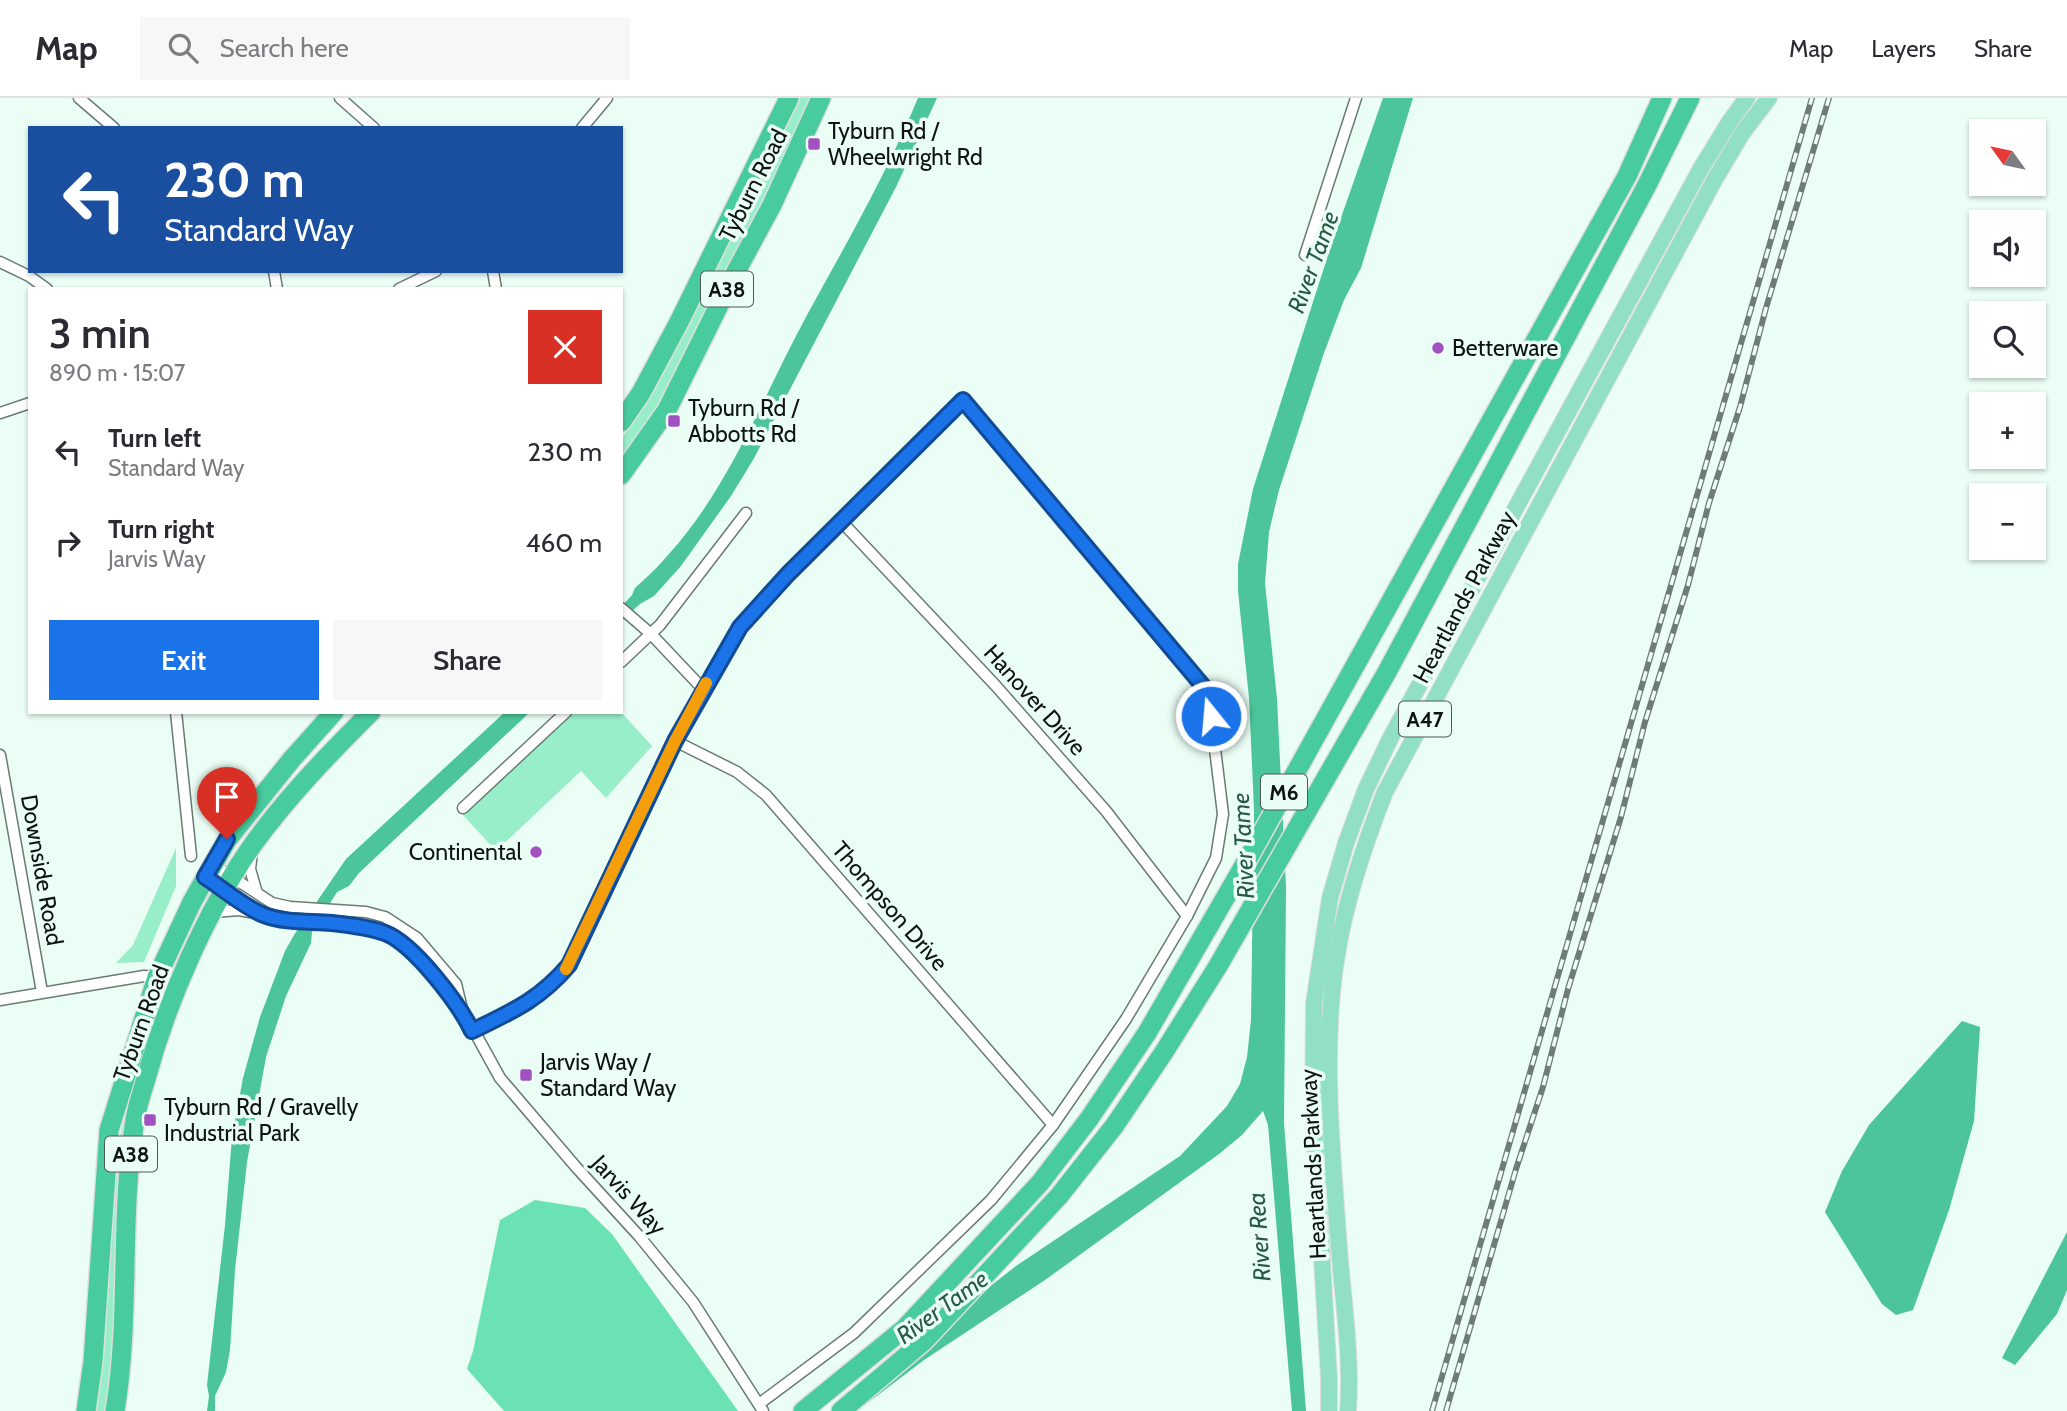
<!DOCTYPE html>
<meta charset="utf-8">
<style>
:root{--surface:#fff;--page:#f7f7f7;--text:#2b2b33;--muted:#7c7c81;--line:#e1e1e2;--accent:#1a73e8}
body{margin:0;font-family:Cabin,sans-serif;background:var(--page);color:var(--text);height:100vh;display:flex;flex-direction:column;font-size:26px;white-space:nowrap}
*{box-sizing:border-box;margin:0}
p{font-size:23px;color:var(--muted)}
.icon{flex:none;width:38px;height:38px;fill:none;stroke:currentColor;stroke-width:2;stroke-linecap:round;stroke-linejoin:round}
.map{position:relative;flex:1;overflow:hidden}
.sheet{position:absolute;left:28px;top:189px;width:595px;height:427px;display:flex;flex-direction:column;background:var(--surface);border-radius:0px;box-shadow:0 2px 5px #0004}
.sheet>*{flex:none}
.top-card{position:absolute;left:28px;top:28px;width:595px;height:147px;border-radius:0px;box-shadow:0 2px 5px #0004;background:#1a4fa0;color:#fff;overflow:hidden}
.needle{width:46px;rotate:303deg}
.tools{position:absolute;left:1969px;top:21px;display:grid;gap:14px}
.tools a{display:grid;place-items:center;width:77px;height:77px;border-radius:0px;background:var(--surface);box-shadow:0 2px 5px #0004;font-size:35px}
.pin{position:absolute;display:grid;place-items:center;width:60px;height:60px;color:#fff;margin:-72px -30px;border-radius:50% 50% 50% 0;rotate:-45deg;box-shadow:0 0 7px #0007}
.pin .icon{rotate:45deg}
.me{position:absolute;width:77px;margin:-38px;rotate:343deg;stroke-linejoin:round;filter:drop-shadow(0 0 5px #0008)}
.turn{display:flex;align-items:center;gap:24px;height:147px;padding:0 21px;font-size:32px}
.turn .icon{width:91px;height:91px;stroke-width:2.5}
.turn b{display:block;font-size:49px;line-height:60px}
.round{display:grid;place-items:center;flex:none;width:74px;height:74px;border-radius:0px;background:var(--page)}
.overview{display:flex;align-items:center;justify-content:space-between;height:119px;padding:0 21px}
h1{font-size:42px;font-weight:600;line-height:52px}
.button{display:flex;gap:14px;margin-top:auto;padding:14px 21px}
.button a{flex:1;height:80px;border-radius:0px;background:var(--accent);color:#fff;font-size:28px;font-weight:600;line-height:80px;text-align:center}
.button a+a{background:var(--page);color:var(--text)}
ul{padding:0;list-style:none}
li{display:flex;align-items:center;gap:21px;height:91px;padding:0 21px}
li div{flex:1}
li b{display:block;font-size:26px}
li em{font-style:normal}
header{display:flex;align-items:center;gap:42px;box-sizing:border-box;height:98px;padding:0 35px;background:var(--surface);border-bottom:2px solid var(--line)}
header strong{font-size:33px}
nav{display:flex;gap:38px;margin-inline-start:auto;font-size:24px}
.search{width:490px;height:63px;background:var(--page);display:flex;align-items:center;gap:18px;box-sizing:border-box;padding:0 24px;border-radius:0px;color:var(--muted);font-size:26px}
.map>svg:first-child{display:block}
.green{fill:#99eeca}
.forest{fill:#6be2b4}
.water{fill:#4bc599}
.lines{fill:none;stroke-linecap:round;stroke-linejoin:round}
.street-casing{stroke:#697b73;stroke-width:13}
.primary-casing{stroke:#dddede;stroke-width:18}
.highway-casing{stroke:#dddede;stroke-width:22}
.street{stroke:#fff;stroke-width:10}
.primary{stroke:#91e0c4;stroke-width:16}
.highway{stroke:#48cb9d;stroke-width:19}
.rail-casing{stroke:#6e7b76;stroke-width:6}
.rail{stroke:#eafef5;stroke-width:3.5;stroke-dasharray:10;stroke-linecap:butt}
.route-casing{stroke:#114b97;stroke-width:18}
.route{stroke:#1a73e8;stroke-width:12}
.slow{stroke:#f59e0b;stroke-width:12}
.poi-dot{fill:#a251c1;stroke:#eafef5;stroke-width:2.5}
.labels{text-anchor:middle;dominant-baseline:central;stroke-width:7;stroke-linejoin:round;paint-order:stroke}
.shield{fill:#eafef5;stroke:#4f5a55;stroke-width:2}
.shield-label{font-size:21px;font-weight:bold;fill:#0d1411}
.poi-label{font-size:23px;fill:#0d1411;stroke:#eafef5;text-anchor:start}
.street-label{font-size:23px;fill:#0d1411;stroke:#eafef5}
.water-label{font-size:24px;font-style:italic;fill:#285946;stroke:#eafef5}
</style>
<header>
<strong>Map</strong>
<div class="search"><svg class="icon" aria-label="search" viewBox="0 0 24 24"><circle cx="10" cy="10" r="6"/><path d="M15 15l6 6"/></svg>Search here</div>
<nav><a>Map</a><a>Layers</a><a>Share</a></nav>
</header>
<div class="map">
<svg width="2067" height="1313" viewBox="0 0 2067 1313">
<rect width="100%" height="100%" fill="#eafef5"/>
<!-- green -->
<g class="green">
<polygon points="798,0 813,0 797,41 658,310 621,366 621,342 658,282 760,81"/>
<polygon points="573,614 621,614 652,648 606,700 581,673 496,753 462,716"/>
<polygon points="176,750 176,788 144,864 116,865 133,847"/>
<polygon points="159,910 139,987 110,1313 95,1313 116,1052 136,977"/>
</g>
<!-- forest -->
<polygon class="forest" points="535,1102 585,1110 612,1136 738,1313 504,1313 467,1271 473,1253 500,1122"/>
<!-- water -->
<g class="water">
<path d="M918,0H937L896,89L753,362L731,398L681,468L654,498L640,506L621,523V509L632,497L635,490C647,479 659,468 669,456C731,387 763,298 807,217C846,146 887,75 918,0Z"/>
<polygon points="1383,0 1413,0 1361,170 1344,202 1324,255 1279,392 1269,434 1265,485 1277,601 1286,789 1284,1025 1306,1313 1292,1313 1268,1027 1263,1013 1242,1037 1219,1056 1045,1182 924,1262 857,1313 831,1313 1016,1168 1180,1058 1227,1008 1240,986 1247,959 1251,922 1254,711 1249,600 1238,493 1238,466 1253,391 1330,151"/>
<polygon points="505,614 530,614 359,775 349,788 337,794 312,834 311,845 286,898 266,959 247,1064 235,1172 230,1252 226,1274 215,1298 215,1313 207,1313 209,1298 207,1287 225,1127 232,1039 243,980 260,919 285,853 294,837 346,761"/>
<polygon points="1962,923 1980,929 1974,1023 1949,1112 1913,1212 1896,1217 1882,1206 1825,1114 1842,1073 1869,1027"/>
<polygon points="2067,1134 2067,1192 2057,1216 2015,1267 2002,1260"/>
</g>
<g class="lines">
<defs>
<g id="street">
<polyline points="79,0 114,30"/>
<polyline points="340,0 374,30"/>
<polyline points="582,30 607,0"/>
<polyline points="1305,157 1356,0"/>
<polyline points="0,164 29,178 47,191"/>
<polyline points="274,173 277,191"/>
<polyline points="493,173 496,191"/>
<polyline points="399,191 436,173"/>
<polyline points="0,315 30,305"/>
<polyline points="841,423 996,588 1106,713 1187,818"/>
<polyline points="621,510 651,536 703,591"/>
<polyline points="621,564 660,527 746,415"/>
<polyline points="176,614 191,758"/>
<polyline points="675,643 737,674 766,697 1053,1027"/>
<polyline points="0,657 42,894"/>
<polyline points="463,710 566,614"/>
<polyline points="252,754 250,771 257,795"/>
<polyline points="212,766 272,805 290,809 366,814 385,819 417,840 456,886 462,911 500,980 576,1069 639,1138 693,1204 763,1313"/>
<path d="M205,779C221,789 249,812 265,817C304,830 351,817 388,836C417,851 439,885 460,909"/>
<polyline points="213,814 239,812 255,815"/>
<polyline points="0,902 144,878 157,879"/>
<path d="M473,933C514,913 539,902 569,867L675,643L740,529L788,476L963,302L1208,594L1223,716L1216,760L1187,818L1126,921L1053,1027L991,1102L854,1235L759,1306"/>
</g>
<g id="primary">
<polyline points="1329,1313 1329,1280 1313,1010 1314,905 1330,800 1346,745 1366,691 1391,639 1700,72 1730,23 1747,0"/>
<path d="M1348,1313C1352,1259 1343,1203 1339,1149C1332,1054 1321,944 1338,851C1347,797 1365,745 1385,694L1715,81L1743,34L1769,0"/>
</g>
<g id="highway">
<polyline points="621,324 641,295 679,224 789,0"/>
<polyline points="621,377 667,312 732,181 772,107 821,0"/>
<polyline points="86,1313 93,1263 109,1032 157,879 192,804 227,742 292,661 334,614"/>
<path d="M115,1313C131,1217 119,1118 135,1022C137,1008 142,994 146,981C167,903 207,811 254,745C288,698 330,655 371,614"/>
<polyline points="803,1313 905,1230 1040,1085 1089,1021 1147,935 1246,764 1627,78 1662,0"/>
<polyline points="841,1313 924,1243 1059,1098 1115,1027 1164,954 1218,868 1387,574 1647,87 1690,0"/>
</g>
</defs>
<!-- street casing -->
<use href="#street" class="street-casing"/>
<!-- primary casing -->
<use href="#primary" class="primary-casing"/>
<!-- highway casing -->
<use href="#highway" class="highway-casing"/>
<!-- street -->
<use href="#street" class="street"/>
<!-- primary -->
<use href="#primary" class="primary"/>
<!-- highway -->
<use href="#highway" class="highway"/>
<defs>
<g id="rail">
<polyline points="1432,1313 1812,0"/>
<polyline points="1446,1313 1516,1071 1543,989 1568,891 1621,719 1645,624 1688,487 1709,405 1740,309 1766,210 1829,0"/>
</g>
</defs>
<!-- rail casing -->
<use href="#rail" class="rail-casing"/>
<!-- rail -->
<use href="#rail" class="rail"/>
</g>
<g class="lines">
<defs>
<path id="route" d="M227,741L205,779C222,790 247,811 264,817C285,825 310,823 332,825C350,827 368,829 385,835C414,846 459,906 472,933C513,913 539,902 569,867L675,643L740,529L788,476L963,302L1208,594L1211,618"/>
</defs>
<!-- route casing -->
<use href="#route" class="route-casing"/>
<!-- route -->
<use href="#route" class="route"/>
<!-- slow -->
<polyline class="slow" points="566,871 675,643 706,585"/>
</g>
<!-- markers -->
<g class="poi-dot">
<rect x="807" y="39" width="14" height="14" rx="3.5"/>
<circle cx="1438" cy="250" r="7"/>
<rect x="667" y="316" width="14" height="14" rx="3.5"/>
<circle cx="536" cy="754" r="7"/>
<rect x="519" y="970" width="14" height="14" rx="3.5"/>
<rect x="143" y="1015" width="14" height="14" rx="3.5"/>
</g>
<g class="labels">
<!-- shield labels -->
<g class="shield">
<rect x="701" y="173.5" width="52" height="35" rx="5"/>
<rect x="1399" y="603.5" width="52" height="35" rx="5"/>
<rect x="1261" y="676.5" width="46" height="35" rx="5"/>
<rect x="105" y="1038.5" width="52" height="35" rx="5"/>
</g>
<g class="shield-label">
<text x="727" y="191">A38</text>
<text x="1425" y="621">A47</text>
<text x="1284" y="694">M6</text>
<text x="131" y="1056">A38</text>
</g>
<!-- poi labels -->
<g class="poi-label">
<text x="828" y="33">Tyburn Rd /<tspan x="828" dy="26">Wheelwright Rd</tspan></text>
<text x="1452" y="250">Betterware</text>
<text x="688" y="310">Tyburn Rd /<tspan x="688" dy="26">Abbotts Rd</tspan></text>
<text x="522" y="754" text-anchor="end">Continental</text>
<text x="540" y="964">Jarvis Way /<tspan x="540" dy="26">Standard Way</tspan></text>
<text x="164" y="1009">Tyburn Rd / Gravelly<tspan x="164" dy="26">Industrial Park</tspan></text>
</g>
<!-- street labels -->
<g class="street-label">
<text transform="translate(753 87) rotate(-63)">Tyburn Road</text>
<text transform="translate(1464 499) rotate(-62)">Heartlands Parkway</text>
<text transform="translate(1035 602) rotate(48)">Hanover Drive</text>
<text transform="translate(42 772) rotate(80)">Downside Road</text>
<text transform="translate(890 808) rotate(49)">Thompson Drive</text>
<text transform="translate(141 925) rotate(-70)">Tyburn Road</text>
<text transform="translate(1313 1066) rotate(-93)">Heartlands Parkway</text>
<text transform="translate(629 1097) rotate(48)">Jarvis Way</text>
</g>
<!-- water labels -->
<g class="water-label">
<text transform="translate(1313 164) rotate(-70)">River Tame</text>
<text transform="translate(1243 748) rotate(-93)">River Tame</text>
<text transform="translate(1259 1139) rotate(-94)">River Rea</text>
<text transform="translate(942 1209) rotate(-36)">River Tame</text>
</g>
</g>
</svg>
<div class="tools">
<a><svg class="needle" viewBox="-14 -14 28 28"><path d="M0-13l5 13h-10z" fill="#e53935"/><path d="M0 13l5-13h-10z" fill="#7c7c81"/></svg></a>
<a><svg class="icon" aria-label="sound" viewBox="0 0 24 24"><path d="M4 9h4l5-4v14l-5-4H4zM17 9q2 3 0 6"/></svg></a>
<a><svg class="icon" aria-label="search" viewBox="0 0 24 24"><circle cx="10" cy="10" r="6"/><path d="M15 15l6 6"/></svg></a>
<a>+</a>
<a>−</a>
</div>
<div class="pin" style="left:227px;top:741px;background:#d93025"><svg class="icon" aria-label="arrive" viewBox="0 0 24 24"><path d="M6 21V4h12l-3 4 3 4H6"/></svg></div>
<svg class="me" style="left:1211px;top:618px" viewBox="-20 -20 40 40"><circle r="17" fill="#1a73e8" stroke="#fff" stroke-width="3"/><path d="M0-11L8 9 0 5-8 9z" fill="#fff"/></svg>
<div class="top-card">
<div class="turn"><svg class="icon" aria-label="left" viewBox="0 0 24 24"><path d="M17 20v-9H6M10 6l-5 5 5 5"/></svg><div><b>230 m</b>Standard Way</div></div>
</div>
<section class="sheet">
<div class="overview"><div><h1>3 min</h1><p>890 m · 15:07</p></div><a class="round" style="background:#d93025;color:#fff"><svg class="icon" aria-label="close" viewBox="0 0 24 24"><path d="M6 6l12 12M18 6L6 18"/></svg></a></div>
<ul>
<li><svg class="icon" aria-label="left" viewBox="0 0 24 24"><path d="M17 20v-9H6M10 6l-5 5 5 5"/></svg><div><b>Turn left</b><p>Standard Way</p></div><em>230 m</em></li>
<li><svg class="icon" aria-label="right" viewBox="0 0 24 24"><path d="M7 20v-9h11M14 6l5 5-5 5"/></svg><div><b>Turn right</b><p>Jarvis Way</p></div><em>460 m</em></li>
</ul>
<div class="button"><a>Exit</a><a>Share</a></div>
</section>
</div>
